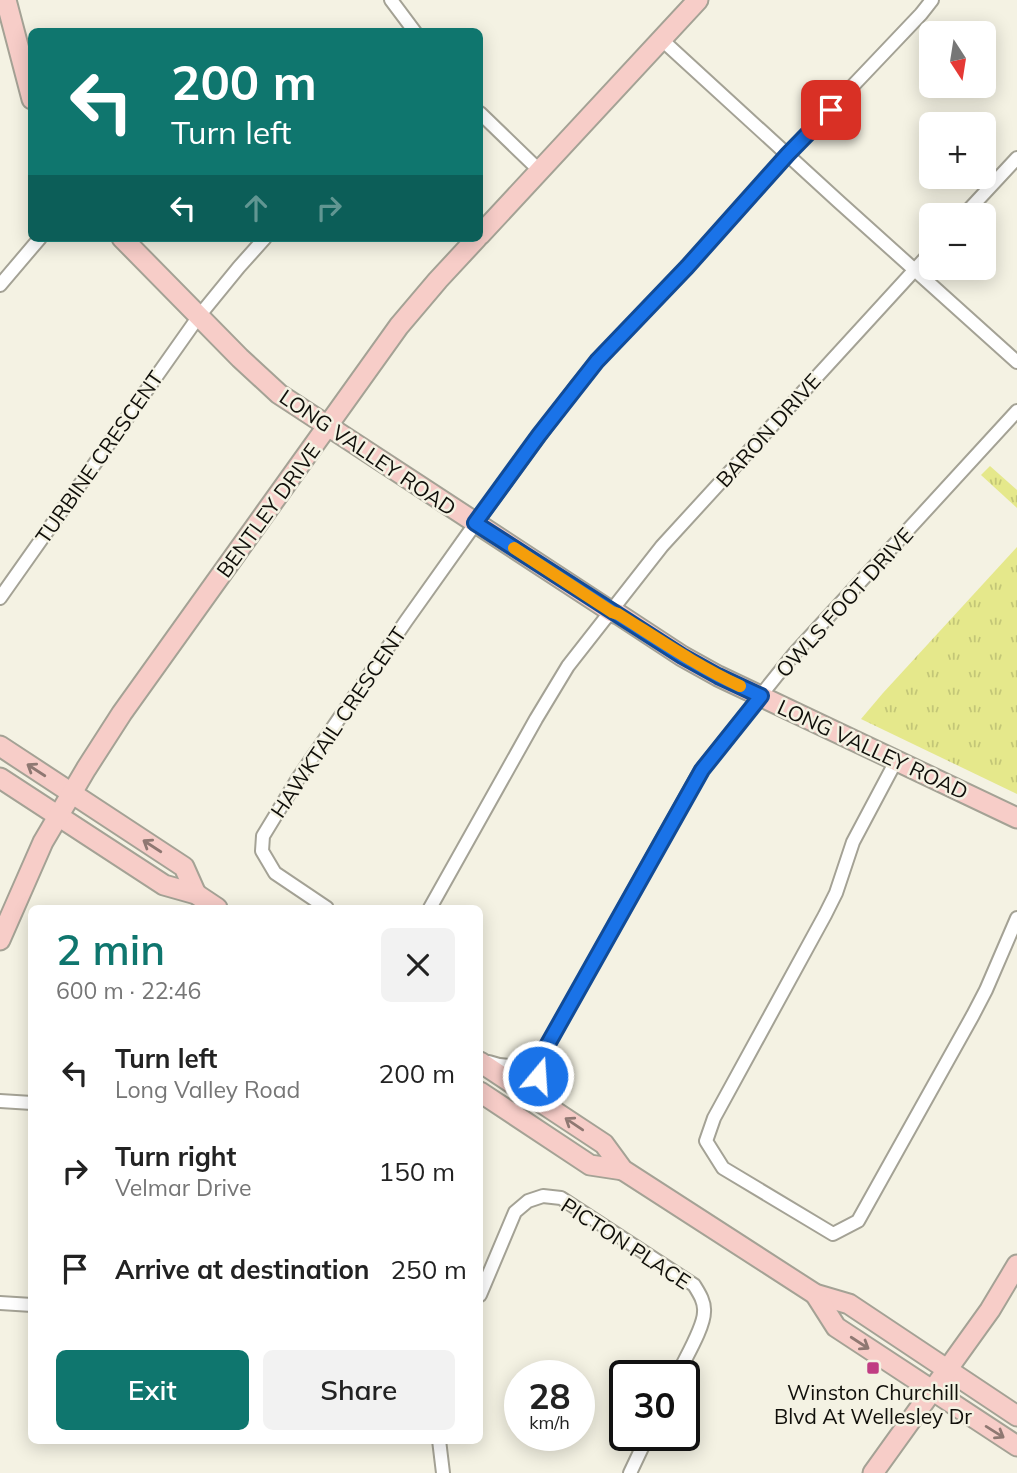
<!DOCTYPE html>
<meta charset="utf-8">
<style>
:root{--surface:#fff;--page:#f2f2f2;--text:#222;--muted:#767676;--accent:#0f766e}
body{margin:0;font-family:Mulish,sans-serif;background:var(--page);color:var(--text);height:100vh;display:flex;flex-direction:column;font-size:26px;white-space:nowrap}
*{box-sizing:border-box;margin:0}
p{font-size:23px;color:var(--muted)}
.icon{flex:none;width:38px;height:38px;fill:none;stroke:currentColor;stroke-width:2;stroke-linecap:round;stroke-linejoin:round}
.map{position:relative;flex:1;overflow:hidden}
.drawer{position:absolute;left:28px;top:905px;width:455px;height:539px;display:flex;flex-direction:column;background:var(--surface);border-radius:10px;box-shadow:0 4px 18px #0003}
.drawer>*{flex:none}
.top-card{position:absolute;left:28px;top:28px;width:455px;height:214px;border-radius:10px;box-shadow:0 4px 18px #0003;background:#0f766e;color:#fff;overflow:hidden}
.needle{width:46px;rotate:168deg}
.buttons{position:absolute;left:919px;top:21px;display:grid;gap:14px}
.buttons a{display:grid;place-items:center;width:77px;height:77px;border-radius:10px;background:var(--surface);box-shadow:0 4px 18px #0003;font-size:35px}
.speed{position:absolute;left:504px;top:1360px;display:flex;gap:14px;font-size:35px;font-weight:700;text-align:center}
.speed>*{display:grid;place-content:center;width:91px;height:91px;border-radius:50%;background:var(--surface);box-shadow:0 4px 18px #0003;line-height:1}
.speed small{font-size:18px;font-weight:400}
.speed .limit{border:4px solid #111;border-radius:10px;background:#fff;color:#111}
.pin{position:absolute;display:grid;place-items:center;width:60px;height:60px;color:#fff;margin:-30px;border-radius:14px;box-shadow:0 4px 10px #0006}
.me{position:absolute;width:77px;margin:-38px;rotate:18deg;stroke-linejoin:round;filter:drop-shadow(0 0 5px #0008)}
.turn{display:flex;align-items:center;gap:24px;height:147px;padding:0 28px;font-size:32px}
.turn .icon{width:91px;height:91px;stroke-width:2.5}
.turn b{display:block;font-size:49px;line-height:60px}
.lanes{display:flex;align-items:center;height:66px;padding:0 28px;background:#0003;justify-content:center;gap:35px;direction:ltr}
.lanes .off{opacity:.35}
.round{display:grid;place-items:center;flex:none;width:74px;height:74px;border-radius:10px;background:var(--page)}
.overview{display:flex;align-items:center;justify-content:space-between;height:119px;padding:0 28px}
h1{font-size:42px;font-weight:600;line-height:52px;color:var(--accent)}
.cta{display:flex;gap:14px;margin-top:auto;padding:14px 28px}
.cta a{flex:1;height:80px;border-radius:10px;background:var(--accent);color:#fff;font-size:28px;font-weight:600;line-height:80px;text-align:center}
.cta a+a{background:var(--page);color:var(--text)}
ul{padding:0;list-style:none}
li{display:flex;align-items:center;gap:21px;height:98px;padding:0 28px}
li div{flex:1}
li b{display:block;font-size:26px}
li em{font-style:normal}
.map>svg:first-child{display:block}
.park{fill:url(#park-tufts)}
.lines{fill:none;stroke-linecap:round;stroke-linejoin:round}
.street-casing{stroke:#a4a295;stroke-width:16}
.secondary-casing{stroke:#a4a295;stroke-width:23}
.street{stroke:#fff;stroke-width:12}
.secondary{stroke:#f7cdc8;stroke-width:19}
.oneway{stroke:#8f7872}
.route-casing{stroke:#114b97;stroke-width:18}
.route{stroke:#1a73e8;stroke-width:12}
.slow{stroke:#f59e0b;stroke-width:12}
.poi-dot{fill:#c03d83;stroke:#f4f2e3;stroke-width:2.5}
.labels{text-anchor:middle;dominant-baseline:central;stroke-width:5;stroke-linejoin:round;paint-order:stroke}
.street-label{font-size:21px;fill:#100f0a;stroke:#f4f2e3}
.poi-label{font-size:21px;fill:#100f0a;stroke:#f4f2e3}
</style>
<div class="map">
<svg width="1017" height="1473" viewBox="0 0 1017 1473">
<defs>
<pattern id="park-tufts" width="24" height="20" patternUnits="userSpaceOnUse" patternTransform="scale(1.75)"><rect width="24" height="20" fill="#e5e88b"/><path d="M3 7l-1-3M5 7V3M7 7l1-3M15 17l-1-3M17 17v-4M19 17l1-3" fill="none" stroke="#c3c677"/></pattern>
</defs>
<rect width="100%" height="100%" fill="#f4f2e3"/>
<!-- park -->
<g class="park">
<polygon points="990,466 1017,490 1017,508 981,475"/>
<polygon points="1017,547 1017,794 861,719 883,693"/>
</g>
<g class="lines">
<defs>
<g id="street">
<polyline points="391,0 415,32"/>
<polyline points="661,39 838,201 1017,362"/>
<polyline points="480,113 540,171"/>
<polyline points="964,215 1017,158"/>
<polyline points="0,285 40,238"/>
<polyline points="0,598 199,316 239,267 265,238"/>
<polyline points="896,761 853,842 836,893 825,915 714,1118 706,1141 723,1168 833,1234 858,1221 973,1015 986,990 1017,918"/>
<polyline points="327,908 275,873 262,851 263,836 299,777 406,621 475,524 577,385 597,361 687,267 788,154 921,14 932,0"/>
<polyline points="430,908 536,719 568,666 662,546 931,252"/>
<path d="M489,1062C507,1069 522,1066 539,1060"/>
<polyline points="0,1101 32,1103"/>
<path d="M549,1104C538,1085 538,1081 539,1060L701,770L794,654L1017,411"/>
<path d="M480,1295L515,1212L528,1201L543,1196L561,1198L694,1285C699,1293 705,1302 704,1312C704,1328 684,1360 677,1376"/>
<polyline points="0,1303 32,1305"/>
<polyline points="439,1440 443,1473"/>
<polyline points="630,1473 648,1435"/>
</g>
<g id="secondary">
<polyline points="6,0 32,99"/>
<polyline points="480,235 698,0"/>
<polyline points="122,238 240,358 279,394 612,612 618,614 682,656 718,676 1017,818"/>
<polyline points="0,746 184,867 196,894"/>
<polyline points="0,778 164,885 196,894 217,908"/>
<polyline points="0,940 43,842 86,769 122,713 399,326 438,280 477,238"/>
<polyline points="480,1062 604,1144 623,1170 815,1294 849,1304 1017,1416"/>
<polyline points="480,1092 590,1165 623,1170"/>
<polyline points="815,1294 836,1327 1017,1446"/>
<polyline points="873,1473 990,1310 1017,1265"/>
</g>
</defs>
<!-- street casing -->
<use href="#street" class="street-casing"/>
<!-- secondary casing -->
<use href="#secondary" class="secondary-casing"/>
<!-- street -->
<use href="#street" class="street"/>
<!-- secondary -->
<use href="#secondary" class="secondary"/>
</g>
<!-- one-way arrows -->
<defs><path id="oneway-shaft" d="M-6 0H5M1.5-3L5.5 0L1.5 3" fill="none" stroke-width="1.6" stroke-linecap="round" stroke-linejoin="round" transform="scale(1.75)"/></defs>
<g class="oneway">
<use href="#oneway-shaft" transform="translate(36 770) rotate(-147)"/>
<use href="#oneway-shaft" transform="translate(152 846) rotate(-147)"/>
<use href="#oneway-shaft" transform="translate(574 1124) rotate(-146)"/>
<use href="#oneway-shaft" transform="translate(860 1343) rotate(33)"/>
<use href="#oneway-shaft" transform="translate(995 1432) rotate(32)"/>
</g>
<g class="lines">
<defs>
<polyline id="route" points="538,1076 539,1060 702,770 761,696 718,676 682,656 475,523 539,435 597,361 687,267 788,154 831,110"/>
</defs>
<!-- route casing -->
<use href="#route" class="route-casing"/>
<!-- route -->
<use href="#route" class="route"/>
<!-- slow -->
<path class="slow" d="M514,548L612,612L618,614C658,639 697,666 740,686"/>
</g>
<!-- markers -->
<rect class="poi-dot" x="866" y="1361" width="14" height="14" rx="3.5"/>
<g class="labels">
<!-- street labels -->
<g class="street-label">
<text transform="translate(768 430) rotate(-48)">BARON DRIVE</text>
<text transform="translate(368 452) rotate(34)">LONG VALLEY ROAD</text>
<text transform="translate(99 457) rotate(-55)">TURBINE CRESCENT</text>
<text transform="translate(268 510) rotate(-54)">BENTLEY DRIVE</text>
<text transform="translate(844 602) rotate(-48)">OWLS FOOT DRIVE</text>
<text transform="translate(338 722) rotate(-56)">HAWKTAIL CRESCENT</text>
<text transform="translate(873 749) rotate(25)">LONG VALLEY ROAD</text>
<text transform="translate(626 1243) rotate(33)">PICTON PLACE</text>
</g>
<!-- poi labels -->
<g class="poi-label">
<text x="873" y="1392">Winston Churchill<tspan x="873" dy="24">Blvd At Wellesley Dr</tspan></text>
</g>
</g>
</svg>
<div class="buttons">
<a><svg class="needle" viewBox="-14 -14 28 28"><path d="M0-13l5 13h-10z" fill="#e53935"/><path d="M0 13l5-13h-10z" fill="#767676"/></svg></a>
<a>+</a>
<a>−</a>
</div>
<div class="speed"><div>28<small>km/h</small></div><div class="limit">30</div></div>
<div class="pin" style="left:831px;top:110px;background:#d93025"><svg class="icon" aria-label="arrive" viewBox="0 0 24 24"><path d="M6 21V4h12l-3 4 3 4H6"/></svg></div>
<svg class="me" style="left:538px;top:1076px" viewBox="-20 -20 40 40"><circle r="17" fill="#1a73e8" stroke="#fff" stroke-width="3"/><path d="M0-11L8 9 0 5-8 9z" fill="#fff"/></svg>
<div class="top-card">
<div class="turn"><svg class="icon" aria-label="left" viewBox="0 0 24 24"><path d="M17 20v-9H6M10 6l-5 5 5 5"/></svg><div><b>200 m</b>Turn left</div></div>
<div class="lanes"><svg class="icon" aria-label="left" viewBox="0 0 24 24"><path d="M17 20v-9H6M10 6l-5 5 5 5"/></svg><svg class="icon off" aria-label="ahead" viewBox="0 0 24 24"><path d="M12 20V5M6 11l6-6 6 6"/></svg><svg class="icon off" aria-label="right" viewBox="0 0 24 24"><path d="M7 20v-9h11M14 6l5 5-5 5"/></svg></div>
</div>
<section class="drawer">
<div class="overview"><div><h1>2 min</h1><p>600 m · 22:46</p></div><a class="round"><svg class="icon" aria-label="close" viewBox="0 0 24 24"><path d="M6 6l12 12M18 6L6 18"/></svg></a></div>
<ul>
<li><svg class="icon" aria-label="left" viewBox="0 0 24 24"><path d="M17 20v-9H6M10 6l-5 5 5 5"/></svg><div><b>Turn left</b><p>Long Valley Road</p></div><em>200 m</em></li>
<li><svg class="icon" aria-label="right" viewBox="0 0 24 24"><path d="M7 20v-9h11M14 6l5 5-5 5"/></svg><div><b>Turn right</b><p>Velmar Drive</p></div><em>150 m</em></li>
<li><svg class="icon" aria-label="arrive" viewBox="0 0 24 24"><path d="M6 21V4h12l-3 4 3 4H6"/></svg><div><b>Arrive at destination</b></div><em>250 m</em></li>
</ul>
<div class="cta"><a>Exit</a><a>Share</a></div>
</section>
</div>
